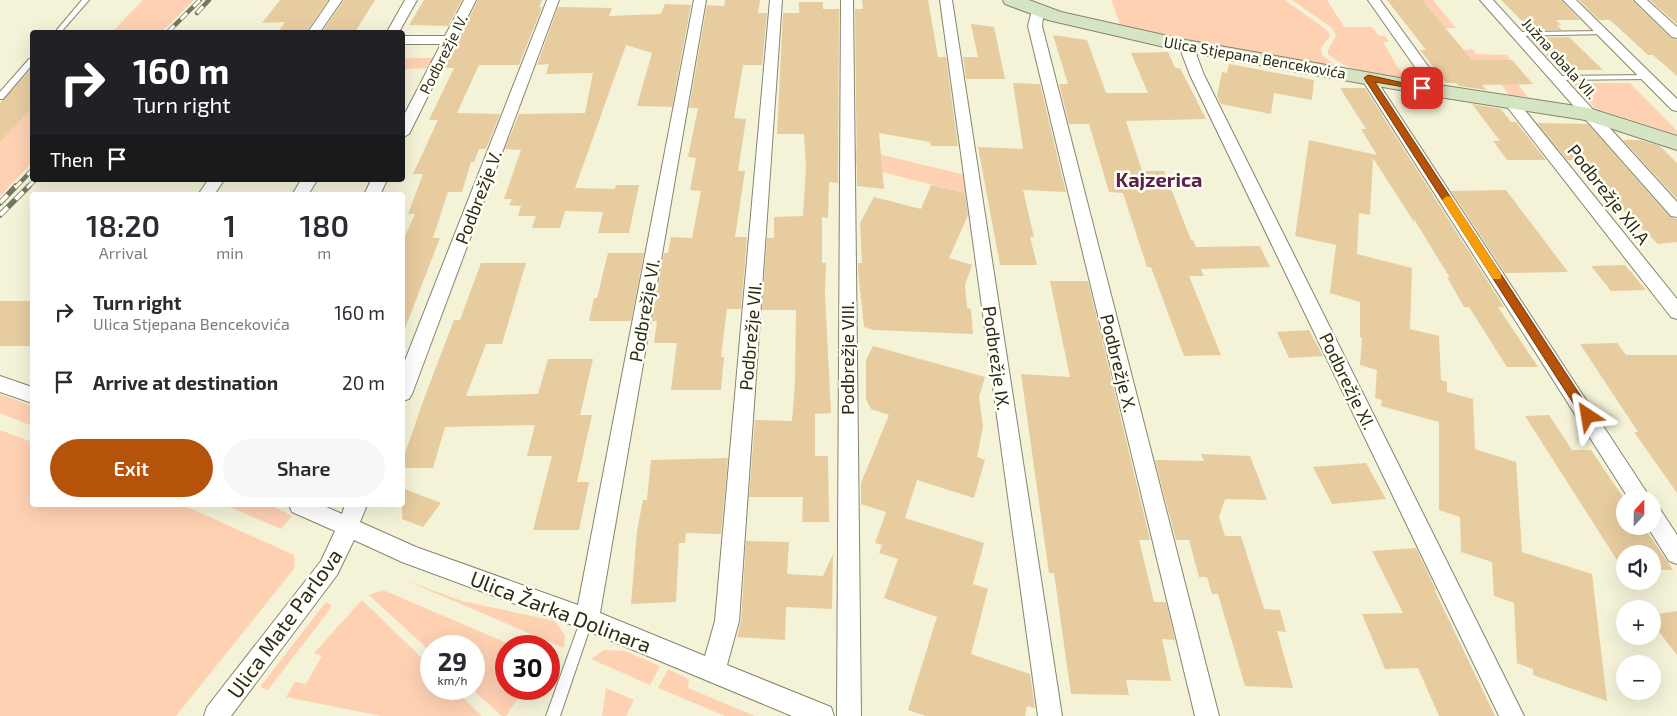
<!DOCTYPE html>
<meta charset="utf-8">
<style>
:root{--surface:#fff;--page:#f7f7f7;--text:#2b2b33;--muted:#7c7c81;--accent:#b45309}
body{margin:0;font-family:"Exo 2",sans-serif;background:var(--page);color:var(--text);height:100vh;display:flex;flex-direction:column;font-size:19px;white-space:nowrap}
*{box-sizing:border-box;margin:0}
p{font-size:16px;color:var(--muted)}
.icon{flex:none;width:28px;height:28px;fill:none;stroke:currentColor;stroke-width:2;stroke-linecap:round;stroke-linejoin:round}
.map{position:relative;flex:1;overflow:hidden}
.side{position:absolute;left:30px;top:192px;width:375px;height:315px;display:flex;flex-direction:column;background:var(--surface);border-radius:5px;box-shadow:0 5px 20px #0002}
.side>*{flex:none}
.hud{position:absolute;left:30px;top:30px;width:375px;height:152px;border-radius:5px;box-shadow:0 5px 20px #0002;background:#202124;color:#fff;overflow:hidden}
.needle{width:32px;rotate:21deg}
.controls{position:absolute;left:1616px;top:490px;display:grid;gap:10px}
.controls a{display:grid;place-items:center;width:45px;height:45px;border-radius:50%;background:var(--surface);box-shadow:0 5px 20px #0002;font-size:25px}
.speed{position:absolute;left:420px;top:635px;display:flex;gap:10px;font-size:25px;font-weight:700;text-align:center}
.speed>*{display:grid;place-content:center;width:65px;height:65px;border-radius:50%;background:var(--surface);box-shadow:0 5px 20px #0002;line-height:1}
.speed small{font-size:12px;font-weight:400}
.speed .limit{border:8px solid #d22;background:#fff;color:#111}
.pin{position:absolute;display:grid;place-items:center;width:42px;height:42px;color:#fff;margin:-21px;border-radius:10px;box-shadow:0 2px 8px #0006}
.me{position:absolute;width:55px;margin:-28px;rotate:327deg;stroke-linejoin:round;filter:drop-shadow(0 0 4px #0008)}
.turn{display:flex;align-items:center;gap:18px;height:105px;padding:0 20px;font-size:22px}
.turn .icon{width:65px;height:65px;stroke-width:2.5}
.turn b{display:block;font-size:35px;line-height:42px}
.then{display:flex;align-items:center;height:48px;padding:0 20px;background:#0003;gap:10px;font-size:19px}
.eta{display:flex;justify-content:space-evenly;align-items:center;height:85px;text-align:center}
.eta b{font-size:30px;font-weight:600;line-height:35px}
.action{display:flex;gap:10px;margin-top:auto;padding:10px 20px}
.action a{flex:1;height:58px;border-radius:30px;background:var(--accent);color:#fff;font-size:20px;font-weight:600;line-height:58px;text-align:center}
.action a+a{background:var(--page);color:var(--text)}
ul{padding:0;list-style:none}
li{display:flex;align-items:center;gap:15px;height:70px;padding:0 20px}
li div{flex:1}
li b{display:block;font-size:19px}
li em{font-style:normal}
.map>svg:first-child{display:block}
.green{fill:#fed1b3}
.building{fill:#e7cc9f}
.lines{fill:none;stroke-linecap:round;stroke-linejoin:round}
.lane-casing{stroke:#86856d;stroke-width:2}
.street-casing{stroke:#86856d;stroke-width:2}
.secondary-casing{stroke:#86856d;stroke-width:2}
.lane{fill:#fff;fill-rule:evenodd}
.street{fill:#fff;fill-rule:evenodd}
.secondary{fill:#d5e4c3;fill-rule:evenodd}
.rail-far1-casing{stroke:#767565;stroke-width:4.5}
.rail-casing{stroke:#767565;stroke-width:5.5}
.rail-far1{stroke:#fffff4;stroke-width:3;stroke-dasharray:9;stroke-linecap:butt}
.rail{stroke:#fffff4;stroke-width:4;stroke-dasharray:11;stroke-linecap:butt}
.route{fill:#b45309;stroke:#753606}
.slow{fill:#f59e0b}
.labels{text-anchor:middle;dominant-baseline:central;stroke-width:5;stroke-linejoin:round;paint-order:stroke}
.far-street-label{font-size:15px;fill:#2b2b21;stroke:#fffff4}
.street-label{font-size:18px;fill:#2b2b21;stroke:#fffff4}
.quarter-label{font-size:20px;font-weight:bold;fill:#5c224b;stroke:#fffff4}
.near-street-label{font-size:21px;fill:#2b2b21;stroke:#fffff4}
</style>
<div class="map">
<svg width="1677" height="716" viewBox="0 0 1677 716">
<rect width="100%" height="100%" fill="#f4f3d8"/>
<!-- green -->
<g class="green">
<polygon points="143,0 194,0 162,32 112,32"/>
<polygon points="1111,0 1285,0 1328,31 1330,36 1321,47 1322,55 1337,67 1205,43 1126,26 1120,24"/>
<path d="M1292,0H1327L1344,27H1372L1378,35L1385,36L1389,42H1383L1404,78C1378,73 1349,73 1328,54V50L1336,36L1332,28Z"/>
<polygon points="1422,0 1433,0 1456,28 1426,29"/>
<polygon points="1472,49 1476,54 1507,55 1511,60 1487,60 1507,84 1518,84 1528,97 1509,95 1499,82 1491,83 1464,50"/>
<polygon points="402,58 436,58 431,68 403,69"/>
<polygon points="1572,83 1630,83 1677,131 1677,135 1595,108"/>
<polygon points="32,108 32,163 0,196 0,142"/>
<polygon points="854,148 965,175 969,194 854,165"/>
<polygon points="0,394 32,406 32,426 0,413"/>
<polygon points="0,430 32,442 32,505 183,505 294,555 295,564 293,570 176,716 0,716"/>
<polygon points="225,505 271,505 292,516 281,529"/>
<polygon points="402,579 462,601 555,621 565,635 564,648"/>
<polygon points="383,590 514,646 506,646 506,689 524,689 506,716 502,716 472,689 474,646 431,646 431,652 369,595"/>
<polygon points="362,600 431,667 431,689 454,689 482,716 381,716 286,697 295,682 306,684 322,656 314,653"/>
<polygon points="326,602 331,605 330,609 268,690 260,687"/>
<polygon points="604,650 625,651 660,666 650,685 591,659"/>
<polygon points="668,669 689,679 688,688 755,716 725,716 658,688"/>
<polygon points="606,688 634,700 626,716 602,716"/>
</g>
<!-- building -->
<g class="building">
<polygon points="280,0 328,0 306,32 278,32 285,22 262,23"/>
<polygon points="344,0 375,0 355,32 322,32"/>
<polygon points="424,0 462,0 448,26 409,25"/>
<polygon points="478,0 542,0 539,7 542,7 519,65 479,65 457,113 500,114 486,149 479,149 474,162 471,162 462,192 448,192 433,238 440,238 404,331 402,331 402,243 415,214 408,214 423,174 413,174 438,120 429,120 454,68 444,68"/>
<polygon points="725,0 760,0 758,13 767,13 762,65 743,65 734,118 746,119 738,171 745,171 735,237 747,237 741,309 727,309 721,357 724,357 721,390 671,390 677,343 654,343 657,321 652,321 664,253 668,253 671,237 692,238 701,191 690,190 696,158 688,157 698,108 689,108 707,5 724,6"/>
<polygon points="862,0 928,0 938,57 946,57 958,146 931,146 930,142 879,133 884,189 857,186 855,9 863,9"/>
<polygon points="1387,0 1422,0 1472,60 1512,60 1533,84 1482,85 1487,90 1459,86 1456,83 1446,83 1420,50 1426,50"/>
<polygon points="1501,0 1561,0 1580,20 1556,20 1561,25 1557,25 1562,30 1531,30"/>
<polygon points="1579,0 1632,0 1671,38 1677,40 1677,76 1653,55 1648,55 1610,20 1599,20"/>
<polygon points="1650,0 1677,0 1677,24"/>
<polygon points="799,2 823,2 823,9 839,9 838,183 829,182 828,218 822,217 822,263 826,263 825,294 831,413 815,414 815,456 828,456 829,522 802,522 803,497 749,497 755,420 792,421 795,381 796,310 762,310 767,238 774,238 774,217 803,216 806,167 804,134 777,134 783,13 799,13"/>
<polygon points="665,4 691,5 672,107 637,106 652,53 626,45 575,188 615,189 616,185 639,185 629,233 598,233 603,212 565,211 560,228 532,228 536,216 518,216 521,206 509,205 512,199 504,199 521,150 505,149 519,114 585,113 593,73 546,74 549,64 537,65 558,7 612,8 609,16 661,14"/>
<polygon points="971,24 994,27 1005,79 966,79 963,57 978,57"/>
<polygon points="1053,35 1087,40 1106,93 1148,93 1131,53 1168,52 1175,68 1180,68 1206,119 1126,121 1142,171 1164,171 1191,240 1193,240 1196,247 1260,246 1270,267 1201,269 1204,276 1189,276 1221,355 1184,356 1151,267 1147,267 1123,193 1109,192 1089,124 1069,124 1059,84 1068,84"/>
<polygon points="1569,37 1603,70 1560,70 1530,38"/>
<polygon points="1229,64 1314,80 1312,100 1274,93 1271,114 1221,104 1217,96 1222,72 1227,73"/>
<polygon points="32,68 32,108 0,142 0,103"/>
<polygon points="1013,83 1040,84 1066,192 1023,190 1034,237 1030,237 1037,265 1000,265 978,147 1023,149"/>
<polygon points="1340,88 1365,88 1504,307 1498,307 1538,367 1507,367 1469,307 1464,307 1447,277 1450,278 1414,219 1414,222 1373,158 1370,215 1359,213 1357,254 1412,268 1410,329 1439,336 1441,380 1447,382 1447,392 1473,399 1475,449 1516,462 1522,552 1592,574 1607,701 1533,675 1533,669 1517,663 1514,603 1494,596 1492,562 1461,552 1460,517 1439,510 1439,422 1381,406 1382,400 1375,398 1377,370 1360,365 1362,338 1360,337 1360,302 1330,293 1336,245 1295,236 1309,140 1377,155 1361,129 1366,129"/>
<polygon points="1472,104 1501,109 1511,122 1516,122 1546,160 1507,160 1493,141 1500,141"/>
<polygon points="1537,123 1588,124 1670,217 1677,219 1677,242 1658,244 1612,199 1606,199 1575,160 1567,160"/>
<polygon points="1623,140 1640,140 1660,146 1677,163 1677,199"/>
<polygon points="931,185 965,193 968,215 949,258 972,265 965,285 967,308 971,309 973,334 873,330 864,327 858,270 858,263 862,263 860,223 874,197 921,209"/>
<polygon points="1506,190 1568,272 1505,273 1451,191"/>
<polygon points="608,253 644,253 631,321 589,321 594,298 597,298"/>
<polygon points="481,263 526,263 502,344 486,344 466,396 538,394 548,359 593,359 580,415 592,415 577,482 589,482 579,530 533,530 552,456 527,456 535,425 445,427 433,468 402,468 402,462 425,396 454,320 460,320"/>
<polygon points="1625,265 1646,290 1611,291 1591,266"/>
<polygon points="1050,281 1088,281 1150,540 1139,540 1154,602 1166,602 1175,640 1162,639 1171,681 1126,680 1129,695 1071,694 1054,573 1049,573 1021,374 1070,377"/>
<rect x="0" y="301" width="32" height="45"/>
<polygon points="1309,330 1323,356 1289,358 1277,332"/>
<polygon points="1617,343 1626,355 1677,355 1677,493 1634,432 1638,432 1580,344"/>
<polygon points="873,346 985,377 979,397 983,427 977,457 985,460 974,498 917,480 905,518 984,543 973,584 988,589 971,654 1030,674 1035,708 1027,706 1025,716 926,716 908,710 937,617 884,598 898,559 879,553 882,545 875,543 886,512 861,504 861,483 889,415 871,409 866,399 866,360"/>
<polygon points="1549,415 1572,450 1591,450 1625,500 1625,526 1643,526 1673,570 1652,570 1652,554 1625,554 1624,571 1525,416"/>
<polygon points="1201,454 1250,456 1267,500 1225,499 1219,517 1225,536 1241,536 1264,609 1280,610 1286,632 1277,631 1293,688 1245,686 1218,594 1212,594 1207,577 1199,577 1189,540 1176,540 1155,460 1204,461"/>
<polygon points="728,458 721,534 686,533 685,543 679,543 676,602 631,604 637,531 643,500 647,500 651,460"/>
<polygon points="1366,463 1386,499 1332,504 1313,467"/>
<polygon points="402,488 441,503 423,527 402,519"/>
<polygon points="746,541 789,542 787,574 823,576 833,554 832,609 786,607 785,640 737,637 741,621"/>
<polygon points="1416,548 1436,590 1435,591 1495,716 1439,716 1418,668 1385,669 1362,614 1403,613 1372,551"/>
<polygon points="1677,611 1677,655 1652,623 1652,615"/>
</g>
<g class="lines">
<defs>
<g id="lane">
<polygon points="82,0 89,0 61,32 55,32"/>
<polygon points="1602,31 1604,32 1604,34 1516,36 1512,34 1516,32"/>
<polygon points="29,59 32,59 32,65 3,99 0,99 0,92"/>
<polygon points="1646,75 1650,77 1649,79 1556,80 1552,78 1556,76"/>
<polygon points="587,613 591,615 593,619 560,716 546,716 581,619 583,615"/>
</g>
<g id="street">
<polygon points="330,0 342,0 320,32 308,32"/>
<polygon points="405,0 417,0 399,32 387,32"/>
<polygon points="464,0 476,0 409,134 402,138 402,119 441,44 402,44 402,36 445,36"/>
<polygon points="547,0 559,0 412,394 409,399 402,401 402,368"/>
<polygon points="694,0 706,0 600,613 705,656 715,621 770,0 782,0 739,621 727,665 831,707 834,716 792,716 583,629 402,562 354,540 337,575 231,716 204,716 207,707 321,561 335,531 292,512 289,505 322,505 342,514 345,505 367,505 360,522 416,547 578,605"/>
<polygon points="841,0 853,0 861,716 837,716"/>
<polygon points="940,0 952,0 1062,716 1038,716"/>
<polygon points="1368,0 1380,0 1446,91 1444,94 1434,94"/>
<polygon points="1480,0 1493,0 1659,182 1677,202 1677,217 1671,216"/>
<polygon points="1563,0 1576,0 1677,99 1677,111 1672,110"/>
<polygon points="1634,0 1647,0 1677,27 1677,38 1672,37"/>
<polygon points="1038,6 1044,10 1042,26 1219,716 1195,716 1028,26 1032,10"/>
<polygon points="1186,42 1193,46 1204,75 1524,716 1499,716 1190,75 1179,46"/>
<polygon points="1368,74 1375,78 1651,499 1629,499 1361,78"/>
<polygon points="1510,97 1515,98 1677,299 1677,319 1671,317 1505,104 1503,101"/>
<polygon points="208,180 224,180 214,195 198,195"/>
<polygon points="301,180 317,180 308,195 292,195"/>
<polygon points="371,180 387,180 380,195 364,195"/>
<polygon points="0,376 32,387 32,403 0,392"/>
<polygon points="1652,507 1660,509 1677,535 1677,564 1669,561 1647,526 1652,526"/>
</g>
<polygon id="secondary" points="1003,0 1029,0 1061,12 1186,40 1439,85 1589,108 1677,136 1677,150 1585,120 1439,97 1186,52 1048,20 1005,4"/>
</defs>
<!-- lane casing -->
<use href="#lane" class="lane-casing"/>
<!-- street casing -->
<use href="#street" class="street-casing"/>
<!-- secondary casing -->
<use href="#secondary" class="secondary-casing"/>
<!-- lane -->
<use href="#lane" class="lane"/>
<!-- street -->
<use href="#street" class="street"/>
<!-- secondary -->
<use href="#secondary" class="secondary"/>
<defs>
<g id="rail-far1">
<polyline points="197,13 209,0"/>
<polyline points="168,32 200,0"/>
<polyline points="15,188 32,170"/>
<polyline points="27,188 35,180"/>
</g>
<g id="rail">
<polyline points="0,203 16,186"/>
<polyline points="0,215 29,186"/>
</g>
</defs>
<!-- rail-far1 casing -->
<use href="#rail-far1" class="rail-far1-casing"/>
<!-- rail casing -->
<use href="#rail" class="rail-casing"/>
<!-- rail-far1 -->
<use href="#rail-far1" class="rail-far1"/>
<!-- rail -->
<use href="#rail" class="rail"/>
</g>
<!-- route -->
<polygon class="route" points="1368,75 1426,88 1422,90 1375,82 1592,413 1594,416 1592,420 1584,420 1364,78"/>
<!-- slow -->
<polygon class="slow" points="1447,196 1451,197 1501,274 1501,279 1493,279 1442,200"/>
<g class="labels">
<!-- far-street labels -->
<g class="far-street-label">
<text transform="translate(443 54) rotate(-63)">Podbrežje IV.</text>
<text transform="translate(1255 57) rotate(10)">Ulica Stjepana Bencekovića</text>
<text transform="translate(1560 58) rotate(48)">Južna obala VII.</text>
</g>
<!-- street labels -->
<g class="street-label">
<text transform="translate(1609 194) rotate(52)">Podbrežje XII.A</text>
<text transform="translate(478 197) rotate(-69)">Podbrežje V.</text>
<text transform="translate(644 310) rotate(-80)">Podbrežje VI.</text>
<text transform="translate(750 336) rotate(-85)">Podbrežje VII.</text>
<text transform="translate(847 358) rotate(-90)">Podbrežje VIII.</text>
<text transform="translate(997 358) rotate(82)">Podbrežje IX.</text>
<text transform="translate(1119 363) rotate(76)">Podbrežje X.</text>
<text transform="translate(1348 381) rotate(64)">Podbrežje XI.</text>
</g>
<!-- quarter labels -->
<g class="quarter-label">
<text x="1159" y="179">Kajzerica</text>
</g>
<!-- near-street labels -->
<g class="near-street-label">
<text transform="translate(561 611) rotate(21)">Ulica Žarka Dolinara</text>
<text transform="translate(284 623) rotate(-54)">Ulica Mate Parlova</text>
</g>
</g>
</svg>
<div class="controls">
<a><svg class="needle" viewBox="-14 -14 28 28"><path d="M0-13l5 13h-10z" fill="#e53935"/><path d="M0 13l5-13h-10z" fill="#7c7c81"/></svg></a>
<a><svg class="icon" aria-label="sound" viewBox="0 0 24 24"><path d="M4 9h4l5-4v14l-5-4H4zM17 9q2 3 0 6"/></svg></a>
<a>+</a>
<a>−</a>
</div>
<div class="speed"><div>29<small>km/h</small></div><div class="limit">30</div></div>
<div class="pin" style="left:1422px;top:88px;background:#d93025"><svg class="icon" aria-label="arrive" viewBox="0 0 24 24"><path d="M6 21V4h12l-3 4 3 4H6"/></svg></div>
<svg class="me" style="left:1588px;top:416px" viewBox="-20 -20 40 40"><path d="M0-17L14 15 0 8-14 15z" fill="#b45309" stroke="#fff" stroke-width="4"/></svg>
<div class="hud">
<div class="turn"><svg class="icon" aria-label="right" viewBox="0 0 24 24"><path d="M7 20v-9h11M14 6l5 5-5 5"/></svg><div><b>160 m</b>Turn right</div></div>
<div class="then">Then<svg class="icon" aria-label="arrive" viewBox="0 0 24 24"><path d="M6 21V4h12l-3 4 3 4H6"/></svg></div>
</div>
<section class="side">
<div class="eta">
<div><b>18:20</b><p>Arrival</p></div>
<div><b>1</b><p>min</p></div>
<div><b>180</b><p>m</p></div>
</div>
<ul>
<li><svg class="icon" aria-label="right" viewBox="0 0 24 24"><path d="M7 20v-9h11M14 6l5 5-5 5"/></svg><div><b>Turn right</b><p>Ulica Stjepana Bencekovića</p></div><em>160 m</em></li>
<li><svg class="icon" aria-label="arrive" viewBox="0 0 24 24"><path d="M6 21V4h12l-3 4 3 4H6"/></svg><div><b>Arrive at destination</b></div><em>20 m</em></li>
</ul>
<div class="action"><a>Exit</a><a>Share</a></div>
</section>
</div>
